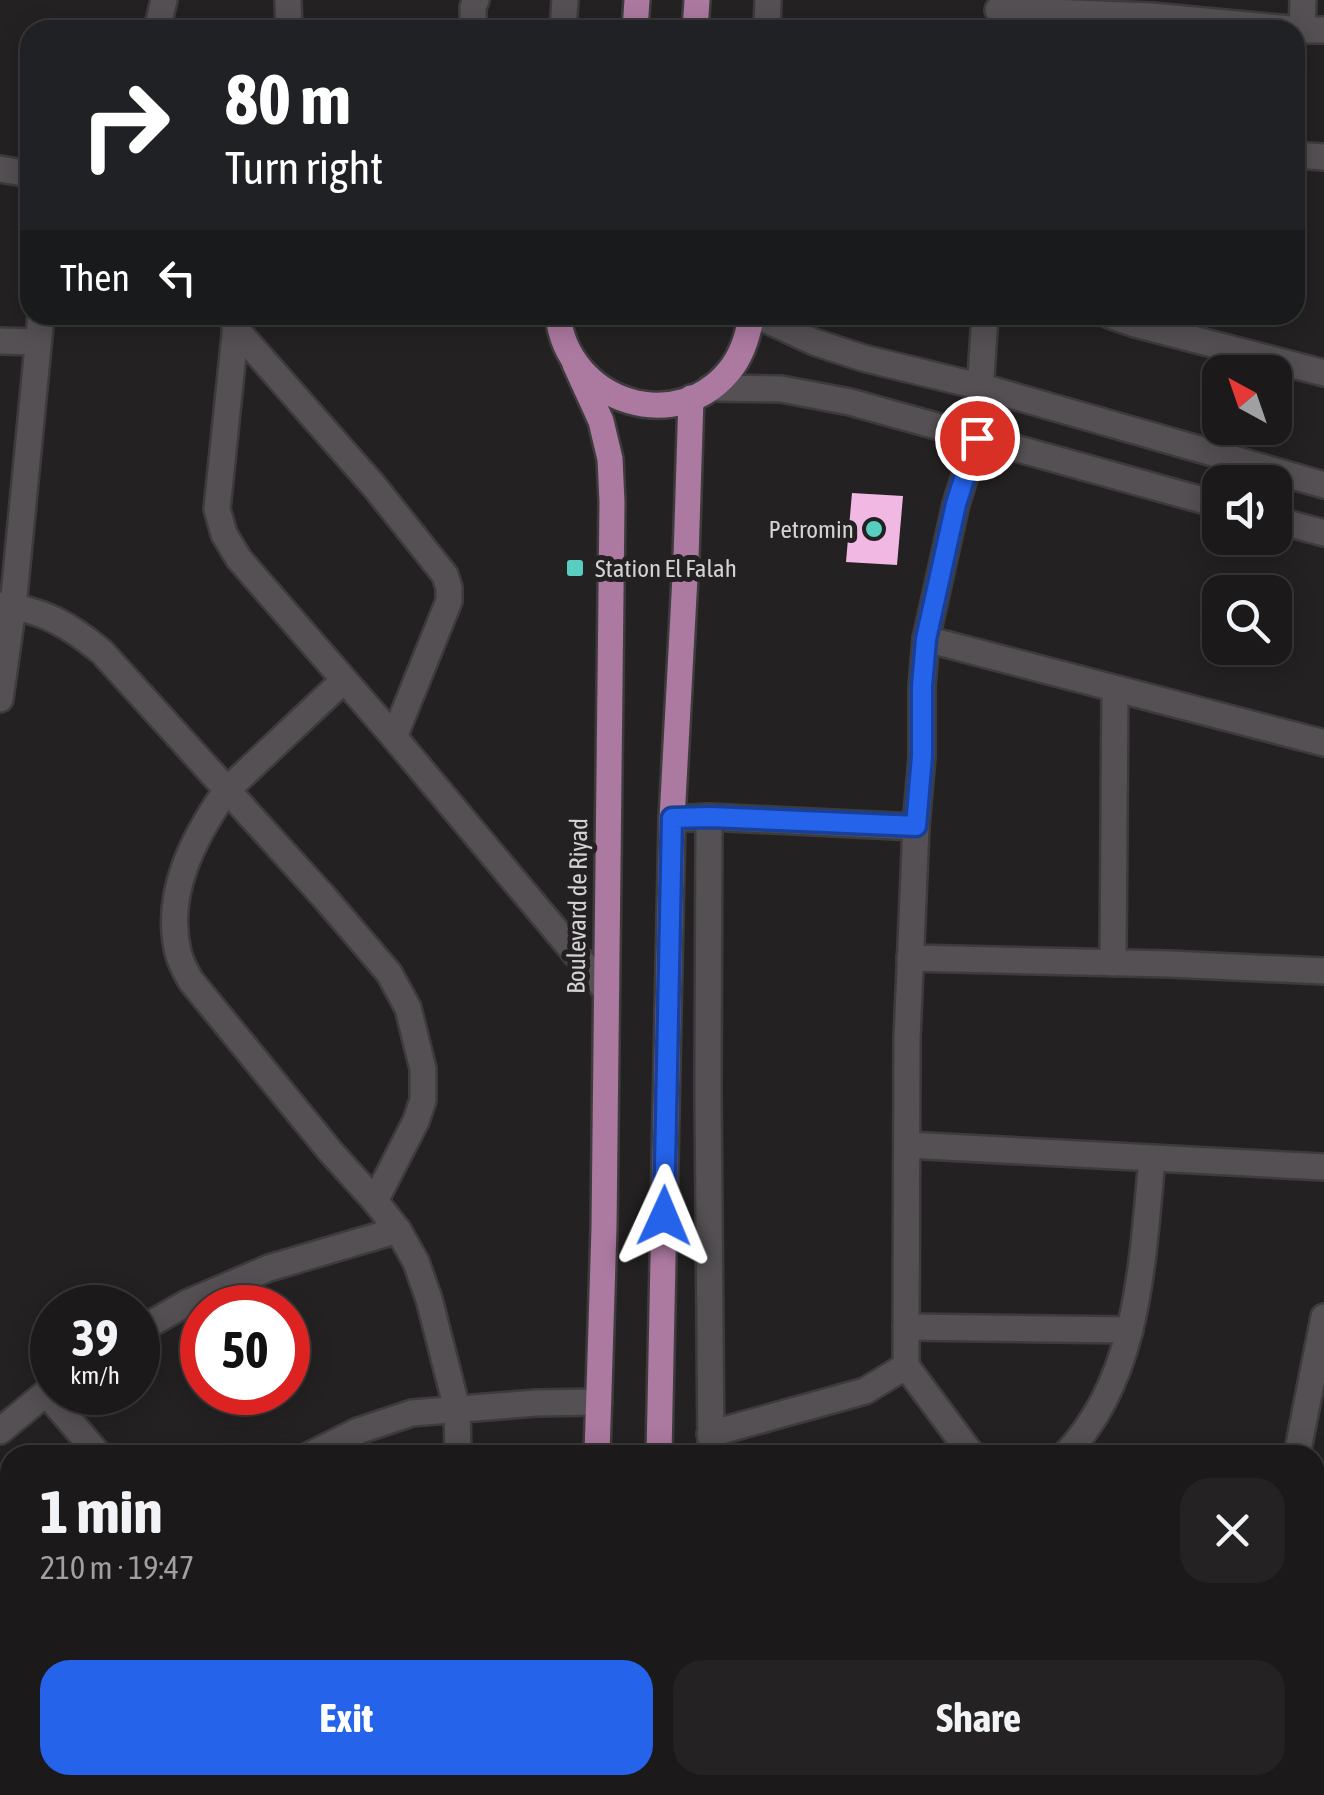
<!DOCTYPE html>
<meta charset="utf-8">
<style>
:root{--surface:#1b191a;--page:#242223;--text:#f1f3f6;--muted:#a0a0a2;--line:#393839;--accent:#2563eb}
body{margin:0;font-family:"Asap Condensed",sans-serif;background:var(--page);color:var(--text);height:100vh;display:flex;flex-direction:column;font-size:38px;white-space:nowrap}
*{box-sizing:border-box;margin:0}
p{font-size:32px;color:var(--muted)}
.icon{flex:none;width:55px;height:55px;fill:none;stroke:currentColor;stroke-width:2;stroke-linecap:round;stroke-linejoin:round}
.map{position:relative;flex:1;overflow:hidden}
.drawer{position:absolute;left:0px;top:1445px;width:1325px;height:350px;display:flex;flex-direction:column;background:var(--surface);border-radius:30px 30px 0 0;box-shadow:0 5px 25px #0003,0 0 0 2px var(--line)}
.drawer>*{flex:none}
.guide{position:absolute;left:20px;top:20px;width:1285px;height:305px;border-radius:30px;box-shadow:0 5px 25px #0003,0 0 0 2px var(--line);background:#202124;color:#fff;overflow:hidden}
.needle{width:65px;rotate:320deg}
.fabs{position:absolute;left:1202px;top:355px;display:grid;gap:20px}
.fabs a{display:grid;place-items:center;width:90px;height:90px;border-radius:20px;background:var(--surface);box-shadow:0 5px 25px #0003,0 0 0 2px var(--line);font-size:50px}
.speed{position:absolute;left:30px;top:1285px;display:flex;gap:20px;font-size:50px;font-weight:700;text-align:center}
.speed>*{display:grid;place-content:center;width:130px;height:130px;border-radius:50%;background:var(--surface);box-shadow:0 5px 25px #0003,0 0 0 2px var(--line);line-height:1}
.speed small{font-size:25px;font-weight:400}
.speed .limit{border:15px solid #d22;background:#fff;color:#111}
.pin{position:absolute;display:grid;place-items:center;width:85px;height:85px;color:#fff;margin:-42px;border:5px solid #fff;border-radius:50%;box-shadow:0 2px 10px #0007}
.me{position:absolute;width:110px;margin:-55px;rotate:1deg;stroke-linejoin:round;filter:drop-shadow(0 0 8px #0008)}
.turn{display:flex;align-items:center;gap:35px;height:210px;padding:0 40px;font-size:45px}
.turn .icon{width:130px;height:130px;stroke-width:2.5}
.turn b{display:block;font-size:70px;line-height:85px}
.then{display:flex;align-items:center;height:95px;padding:0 40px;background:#0003;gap:20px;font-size:38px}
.round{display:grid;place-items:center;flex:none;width:105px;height:105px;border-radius:30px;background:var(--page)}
.overview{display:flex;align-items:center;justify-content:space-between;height:170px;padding:0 40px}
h1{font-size:60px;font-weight:700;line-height:75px}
.button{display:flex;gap:20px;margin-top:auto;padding:20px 40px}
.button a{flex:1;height:115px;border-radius:30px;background:var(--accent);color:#fff;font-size:40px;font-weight:700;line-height:115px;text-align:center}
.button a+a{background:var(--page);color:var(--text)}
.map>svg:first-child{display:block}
.building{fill:#f2b8e4}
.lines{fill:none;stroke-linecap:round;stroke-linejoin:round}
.minor-casing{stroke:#3e3b3d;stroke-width:30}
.major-casing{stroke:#3e3b3d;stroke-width:30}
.minor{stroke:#545053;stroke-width:25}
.major{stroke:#ac79a0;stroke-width:25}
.route-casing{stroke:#184099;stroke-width:25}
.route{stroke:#2563eb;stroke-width:18}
.poi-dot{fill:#58cec1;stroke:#242123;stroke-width:4}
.labels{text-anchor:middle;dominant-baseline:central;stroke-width:10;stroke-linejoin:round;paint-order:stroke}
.poi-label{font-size:25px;fill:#d4d2d3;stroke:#242123;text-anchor:end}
.street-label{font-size:25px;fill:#d4d2d3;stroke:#242123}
</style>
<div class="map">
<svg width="1324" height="1795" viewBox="0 0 1324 1795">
<rect width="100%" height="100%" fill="#242123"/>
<!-- building -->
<polygon class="building" points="852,493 903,496 897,565 846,562"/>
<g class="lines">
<defs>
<g id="minor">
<polyline points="288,0 289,30"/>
<polyline points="1303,0 1302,30 1324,30"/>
<polyline points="998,10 1151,16 1302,30"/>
<polyline points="157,30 164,0"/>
<polyline points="473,30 473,7 476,0"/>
<polyline points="563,30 565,0"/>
<polyline points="767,30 768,0"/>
<polyline points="1295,155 1324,157"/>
<polyline points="0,169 30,174"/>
<polyline points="237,315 217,509 224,534 239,559 394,737 605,989"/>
<polyline points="756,315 814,342 863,358 982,387 1324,485"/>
<polyline points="1109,315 1135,324 1324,373"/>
<polyline points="235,328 374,486 445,575 449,588 449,601 394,737"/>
<polyline points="0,341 38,342"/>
<polyline points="710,388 781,389 850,402 1220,505"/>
<polyline points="1275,520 1324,533"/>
<path d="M0,605C43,610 68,624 102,652L324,897L389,973L408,1008L423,1069V1100L416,1121L375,1201"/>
<polyline points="926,639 1324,743"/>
<path d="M344,680L226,791C194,837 164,893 178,952C180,962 186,972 191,981L330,1151L375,1201L398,1230L416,1262L429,1299L457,1409L458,1455"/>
<polyline points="0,699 13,607 41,315"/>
<polyline points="709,817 708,1091 711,1455"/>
<polyline points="672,819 709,817 916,827 922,757 922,686 926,639 956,504 977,438 985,315"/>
<polyline points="916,827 907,1039 906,1366 972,1455"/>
<polyline points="910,958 1169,964 1324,971"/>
<polyline points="1113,963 1115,689"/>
<polyline points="907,1145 1324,1167"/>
<polyline points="906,1327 1130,1330"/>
<polyline points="138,1331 187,1303 269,1268 398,1230"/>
<polyline points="46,1393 99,1455"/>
<polyline points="0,1431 52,1388"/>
<polyline points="710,1434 865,1391 906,1366"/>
<polyline points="310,1455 358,1431 412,1413 536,1403 599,1402"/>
<path d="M1065,1455C1140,1377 1142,1261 1152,1159"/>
<polyline points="1297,1455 1324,1317"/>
<polyline points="0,1709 10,1695"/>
<polyline points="1315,1754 1324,1747"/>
<polyline points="968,1785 976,1795"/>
<polyline points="1239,1785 1248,1795"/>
<polyline points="457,1795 458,1785"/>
<polyline points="693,1795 693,1785"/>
<polyline points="906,1795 908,1785"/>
<polyline points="1263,1795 1276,1785"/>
</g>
<g id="major">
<polyline points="635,30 637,0"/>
<polyline points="695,30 697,0"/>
<path d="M558,315C567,403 680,439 733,366C744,350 748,333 752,315"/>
<polyline points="575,364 601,421 610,459 612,502 604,1228 597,1455"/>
<polyline points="659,1455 672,819 686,558 691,398"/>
<polyline points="589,1795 589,1785"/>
<polyline points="651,1795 651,1785"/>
</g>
</defs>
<!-- minor casing -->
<use href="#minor" class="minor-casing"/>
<!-- major casing -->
<use href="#major" class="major-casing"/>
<!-- minor -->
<use href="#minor" class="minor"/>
<!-- major -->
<use href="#major" class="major"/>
</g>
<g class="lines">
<defs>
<polyline id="route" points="664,1216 672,818 710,817 916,826 922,756 922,686 926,639 956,504 977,438"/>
</defs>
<!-- route casing -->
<use href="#route" class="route-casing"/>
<!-- route -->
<use href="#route" class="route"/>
</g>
<!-- markers -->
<g class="poi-dot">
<circle cx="874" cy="529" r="10"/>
<rect x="565" y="558" width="20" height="20" rx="5"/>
</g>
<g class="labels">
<!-- poi labels -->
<g class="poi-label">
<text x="854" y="529">Petromin</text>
<text x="595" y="568" text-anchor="start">Station El Falah</text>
</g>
<!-- street labels -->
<g class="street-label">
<text transform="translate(577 906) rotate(-89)">Boulevard de Riyad</text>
</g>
</g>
</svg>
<div class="fabs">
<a><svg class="needle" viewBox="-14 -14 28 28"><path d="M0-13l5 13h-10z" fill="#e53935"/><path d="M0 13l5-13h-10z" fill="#a0a0a2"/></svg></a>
<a><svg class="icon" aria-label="sound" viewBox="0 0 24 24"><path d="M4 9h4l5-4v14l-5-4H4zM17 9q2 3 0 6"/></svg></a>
<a><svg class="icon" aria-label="search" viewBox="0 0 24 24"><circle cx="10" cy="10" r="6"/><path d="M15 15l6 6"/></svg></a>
</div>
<div class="speed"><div>39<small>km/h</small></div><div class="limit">50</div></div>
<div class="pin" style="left:977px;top:438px;background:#d93025"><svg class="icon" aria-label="arrive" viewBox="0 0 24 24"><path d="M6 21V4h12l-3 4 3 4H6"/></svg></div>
<svg class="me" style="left:664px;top:1216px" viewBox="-20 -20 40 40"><path d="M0-17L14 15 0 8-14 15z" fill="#2563eb" stroke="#fff" stroke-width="4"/></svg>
<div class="guide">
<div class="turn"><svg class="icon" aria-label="right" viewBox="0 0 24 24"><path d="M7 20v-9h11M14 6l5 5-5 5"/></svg><div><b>80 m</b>Turn right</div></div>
<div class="then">Then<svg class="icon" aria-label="left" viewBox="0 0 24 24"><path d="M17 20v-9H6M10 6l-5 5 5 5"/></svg></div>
</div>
<section class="drawer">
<div class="overview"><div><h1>1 min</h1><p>210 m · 19:47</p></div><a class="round"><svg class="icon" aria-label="close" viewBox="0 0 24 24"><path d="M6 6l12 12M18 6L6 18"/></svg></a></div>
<div class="button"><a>Exit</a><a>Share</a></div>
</section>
</div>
